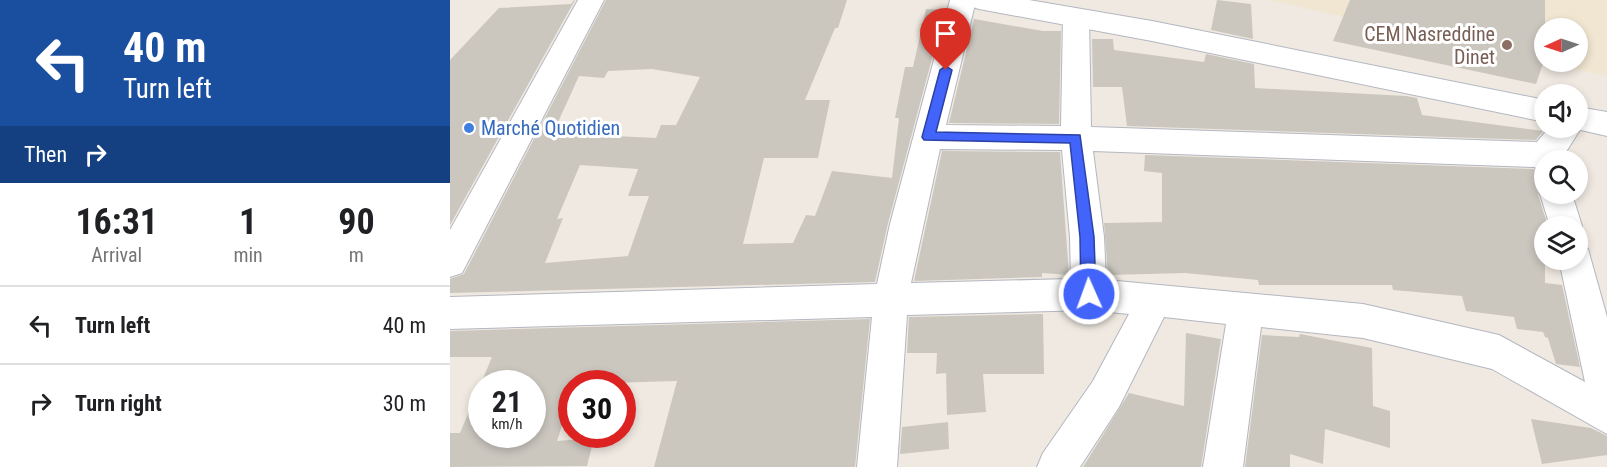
<!DOCTYPE html>
<meta charset="utf-8">
<style>
:root{--surface:#fff;--page:#f6f6f6;--text:#202124;--muted:#757577;--line:#e0e0e0}
body{margin:0;font-family:"Roboto Condensed",sans-serif;background:var(--page);color:var(--text);height:100vh;display:flex;flex-direction:column;font-size:22px;white-space:nowrap}
*{box-sizing:border-box;margin:0}
p{font-size:20px;color:var(--muted)}
.icon{flex:none;width:33px;height:33px;fill:none;stroke:currentColor;stroke-width:2;stroke-linecap:round;stroke-linejoin:round}
.map{position:relative;flex:1;overflow:hidden}
.panel{display:flex;flex-direction:column;background:var(--surface);width:450px}
.panel>*{flex:none}
.top-card{background:#1a4fa0;color:#fff;overflow:hidden}
.needle{width:39px;rotate:267deg}
.buttons{position:absolute;left:1084px;top:18px;display:grid;gap:12px}
.buttons a{display:grid;place-items:center;width:54px;height:54px;border-radius:50%;background:var(--surface);box-shadow:0 3px 9px #0003;font-size:30px}
.speed{position:absolute;left:18px;top:370px;display:flex;gap:12px;font-size:30px;font-weight:700;text-align:center}
.speed>*{display:grid;place-content:center;width:78px;height:78px;border-radius:50%;background:var(--surface);box-shadow:0 3px 9px #0003;line-height:1}
.speed small{font-size:15px;font-weight:400}
.speed .limit{border:9px solid #d22;background:#fff;color:#111}
.pin{position:absolute;display:grid;place-items:center;width:51px;height:51px;color:#fff;margin:-62px -26px;border-radius:50% 50% 50% 0;rotate:-45deg;box-shadow:0 0 6px #0007}
.pin .icon{rotate:45deg}
.me{position:absolute;width:66px;margin:-33px;rotate:358deg;stroke-linejoin:round;filter:drop-shadow(0 0 4px #0008)}
.turn{display:flex;align-items:center;gap:21px;height:126px;padding:0 24px;font-size:27px}
.turn .icon{width:78px;height:78px;stroke-width:2.5}
.turn b{display:block;font-size:42px;line-height:51px}
.then{display:flex;align-items:center;height:57px;padding:0 24px;background:#0003;gap:12px;font-size:22px}
.eta{display:flex;justify-content:space-evenly;align-items:center;height:102px;text-align:center}
.eta b{font-size:36px;font-weight:700;line-height:42px}
ul{padding:0;list-style:none}
li{display:flex;align-items:center;gap:18px;height:78px;padding:0 24px;border-top:2px solid var(--line)}
li div{flex:1}
li b{display:block;font-size:22px}
li em{font-style:normal}
main{display:flex;flex:1;min-height:0}
.map>svg:first-child{display:block}
.education{fill:#f0e6d1;fill-rule:evenodd}
.building{fill:#cbc7bf;fill-rule:evenodd}
.lines{fill:none;stroke-linecap:round;stroke-linejoin:round}
.street-casing{stroke:#b4b7c1;stroke-width:2}
.secondary-casing{stroke:#b4b7c1;stroke-width:2}
.street{fill:#fff;fill-rule:evenodd}
.secondary{fill:#fff;fill-rule:evenodd}
.route{fill:#4264fb;stroke:#2b41a3;stroke-width:1.5}
.education-dot{fill:#8d6e63;stroke:#fff;stroke-width:2}
.shop-dot{fill:#3f7fe0;stroke:#fff;stroke-width:2}
.labels{text-anchor:middle;dominant-baseline:central;stroke-width:6;stroke-linejoin:round;paint-order:stroke}
.education-label{font-size:20px;fill:#785e54;stroke:#fff;text-anchor:end}
.shop-label{font-size:20px;fill:#366cbe;stroke:#fff;text-anchor:start}
</style>
<main>
<section class="panel">
<div class="top-card">
<div class="turn"><svg class="icon" aria-label="left" viewBox="0 0 24 24"><path d="M17 20v-9H6M10 6l-5 5 5 5"/></svg><div><b>40 m</b>Turn left</div></div>
<div class="then">Then<svg class="icon" aria-label="right" viewBox="0 0 24 24"><path d="M7 20v-9h11M14 6l5 5-5 5"/></svg></div>
</div>
<div class="eta">
<div><b>16:31</b><p>Arrival</p></div>
<div><b>1</b><p>min</p></div>
<div><b>90</b><p>m</p></div>
</div>
<ul>
<li><svg class="icon" aria-label="left" viewBox="0 0 24 24"><path d="M17 20v-9H6M10 6l-5 5 5 5"/></svg><div><b>Turn left</b></div><em>40 m</em></li>
<li><svg class="icon" aria-label="right" viewBox="0 0 24 24"><path d="M7 20v-9h11M14 6l5 5-5 5"/></svg><div><b>Turn right</b></div><em>30 m</em></li>
</ul>
</section>
<div class="map">
<svg width="1157" height="467" viewBox="0 0 1157 467">
<rect width="100%" height="100%" fill="#efe9e1"/>
<!-- education -->
<path class="education" d="M819,0H1157V76ZM1095,28H1128V62H1095Z"/>
<!-- building -->
<g class="building">
<polygon points="124,0 125,0 0,225 0,60 49,8 121,4"/>
<path d="M156,0H397L388,28H385L355,100H380L368,158H314L293,244L343,243L356,215L365,216L382,171L442,178L449,118H445L455,67H463L476,9L495,10L438,223L425,282L0,293V279L14,274ZM202,69L250,77L226,125H211L206,138L103,133L129,76L154,78L158,71ZM130,165L188,169L178,196H199L178,256L95,263L113,218L107,219Z"/>
<polygon points="767,0 801,4 803,39 761,30"/>
<polygon points="900,0 1095,0 1095,58 1086,84 883,41"/>
<polygon points="524,19 593,31 611,31 609,124 499,123"/>
<polygon points="642,39 663,39 664,50 754,62 756,54 804,64 805,88 956,96 967,98 972,115 1093,131 1086,140 677,126 672,87 643,87"/>
<polygon points="492,151 610,152 619,275 592,273 592,277 464,281"/>
<polygon points="695,155 1083,169 1095,174 1095,183 1088,195 1098,226 1095,226 1095,283 1112,285 1130,367 1106,364 1098,338 1095,337 1093,332 1067,329 1064,317 1016,311 1012,296 943,290 942,285 809,285 808,280 735,273 658,275 654,223 712,222 712,173 694,171"/>
<polygon points="593,314 594,374 533,374 536,412 497,415 496,373 486,374 487,353 457,353 459,317"/>
<path d="M420,319L405,467H204L227,381L122,384V395L107,441L144,438L137,466L0,467V433H10L42,357H0V331ZM32,384H82V435H32Z"/>
<polygon points="736,333 771,339 751,467 633,467 679,393 734,406"/>
<polygon points="850,334 922,348 923,406 940,411 940,448 875,429 873,464 840,454 840,467 795,467 812,335 849,337"/>
<polygon points="1081,419 1141,428 1157,436 1157,455 1092,464"/>
<polygon points="498,422 499,449 450,454 452,427"/>
</g>
<g class="lines">
<defs>
<g id="street">
<polygon points="128,0 154,0 12,273 0,277 0,230"/>
<path d="M500,0H526L496,125L611,126L613,18L617,11L626,9L635,11L639,18L641,127L1087,142L1099,128H1128V122L1131,128L1111,160H1095V172L1084,167L643,151L654,237L656,280L913,304L1049,335L1135,382L1109,260H1128V246L1138,249L1157,317V434L1042,369L913,338L811,327L793,467H753L776,324L714,317L669,407L630,467H587L593,453L643,381L679,314L639,310L457,315L447,467H407L422,317L0,329V297L427,284L440,224ZM490,149L612,150L620,237L621,279L461,283Z"/>
<polygon points="1095,185 1095,194 1122,194 1132,226 1128,235 1128,226 1100,226 1090,194"/>
</g>
<g id="secondary">
<polygon points="516,0 579,0 702,21 1095,100 1095,122 702,41 529,9 520,6"/>
<polygon points="1128,107 1157,112 1157,136 1122,128 1128,128"/>
</g>
</defs>
<!-- street casing -->
<use href="#street" class="street-casing"/>
<!-- secondary casing -->
<use href="#secondary" class="secondary-casing"/>
<!-- street -->
<use href="#street" class="street"/>
<!-- secondary -->
<use href="#secondary" class="secondary"/>
</g>
<!-- route -->
<polygon class="route" points="496,66 502,70 486,132 630,135 644,237 646,294 644,299 639,301 631,294 630,237 620,143 474,140 472,137 490,70"/>
<!-- markers -->
<circle class="education-dot" cx="1057" cy="45" r="6"/>
<circle class="shop-dot" cx="19" cy="128" r="6"/>
<g class="labels">
<!-- education labels -->
<g class="education-label">
<text x="1045" y="34">CEM Nasreddine<tspan x="1045" dy="23">Dinet</tspan></text>
</g>
<!-- shop labels -->
<g class="shop-label">
<text x="31" y="128">Marché Quotidien</text>
</g>
</g>
</svg>
<div class="buttons">
<a><svg class="needle" viewBox="-14 -14 28 28"><path d="M0-13l5 13h-10z" fill="#e53935"/><path d="M0 13l5-13h-10z" fill="#757577"/></svg></a>
<a><svg class="icon" aria-label="sound" viewBox="0 0 24 24"><path d="M4 9h4l5-4v14l-5-4H4zM17 9q2 3 0 6"/></svg></a>
<a><svg class="icon" aria-label="search" viewBox="0 0 24 24"><circle cx="10" cy="10" r="6"/><path d="M15 15l6 6"/></svg></a>
<a><svg class="icon" aria-label="layers" viewBox="0 0 24 24"><path d="M12 4l9 5-9 5-9-5zM3 14l9 5 9-5"/></svg></a>
</div>
<div class="speed"><div>21<small>km/h</small></div><div class="limit">30</div></div>
<div class="pin" style="left:496px;top:70px;background:#d93025"><svg class="icon" aria-label="arrive" viewBox="0 0 24 24"><path d="M6 21V4h12l-3 4 3 4H6"/></svg></div>
<svg class="me" style="left:639px;top:294px" viewBox="-20 -20 40 40"><circle r="17" fill="#4264fb" stroke="#fff" stroke-width="3"/><path d="M0-11L8 9 0 5-8 9z" fill="#fff"/></svg>
</div>
</main>
